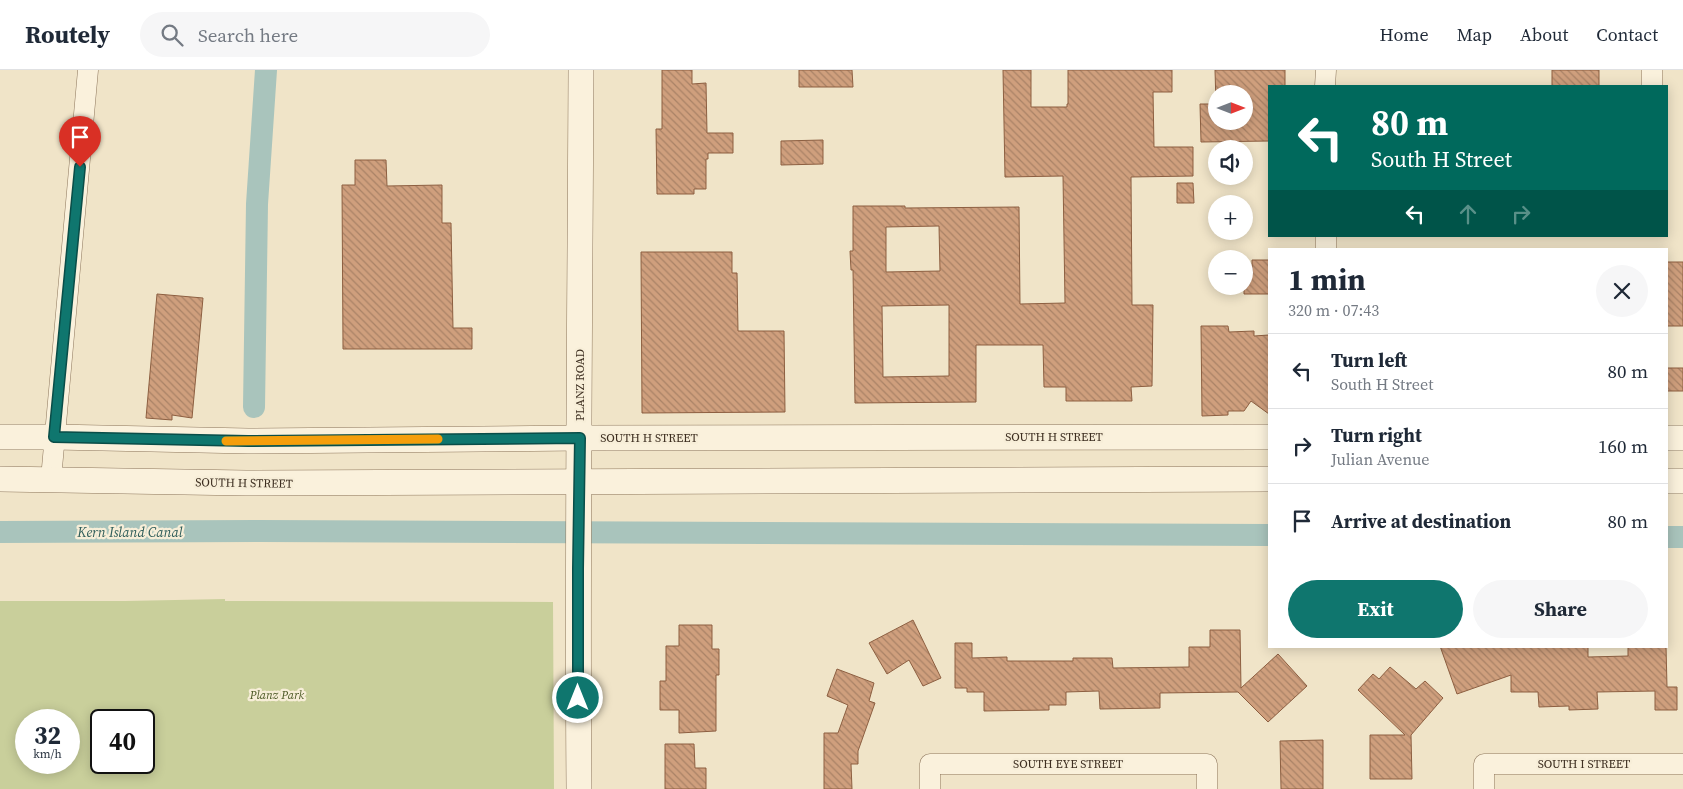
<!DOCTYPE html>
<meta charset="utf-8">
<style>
:root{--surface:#fff;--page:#f6f6f7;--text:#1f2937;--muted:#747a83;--line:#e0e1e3;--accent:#0f766e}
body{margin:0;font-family:"Source Serif 4",serif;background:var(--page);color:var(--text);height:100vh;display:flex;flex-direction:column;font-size:19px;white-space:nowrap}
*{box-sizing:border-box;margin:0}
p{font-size:16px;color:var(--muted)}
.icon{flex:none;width:28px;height:28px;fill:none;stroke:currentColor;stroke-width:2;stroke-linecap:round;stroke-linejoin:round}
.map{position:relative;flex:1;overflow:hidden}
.sheet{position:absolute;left:1268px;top:178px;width:400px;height:400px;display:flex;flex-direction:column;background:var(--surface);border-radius:0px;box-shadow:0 2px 12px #0003}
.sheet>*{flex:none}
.banner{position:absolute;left:1268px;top:15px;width:400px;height:152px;border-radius:0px;box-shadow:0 2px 12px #0003;background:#00695c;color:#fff;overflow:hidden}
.needle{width:32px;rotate:90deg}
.fabs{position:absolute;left:1208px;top:15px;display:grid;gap:10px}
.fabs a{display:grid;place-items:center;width:45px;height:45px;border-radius:50%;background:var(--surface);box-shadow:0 2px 12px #0003;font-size:25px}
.speed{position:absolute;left:15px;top:639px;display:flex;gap:10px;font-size:25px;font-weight:700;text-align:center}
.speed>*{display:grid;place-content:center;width:65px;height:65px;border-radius:50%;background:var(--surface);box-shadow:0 2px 12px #0003;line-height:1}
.speed small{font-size:12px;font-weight:400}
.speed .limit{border:2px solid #111;border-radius:8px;background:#fff;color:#111}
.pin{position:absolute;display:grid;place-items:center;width:42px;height:42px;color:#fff;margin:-51px -21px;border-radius:50% 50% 50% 0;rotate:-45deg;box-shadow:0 0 5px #0007}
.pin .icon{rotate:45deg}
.me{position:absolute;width:55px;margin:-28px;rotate:0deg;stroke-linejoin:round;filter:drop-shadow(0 0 4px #0008)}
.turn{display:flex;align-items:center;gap:18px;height:105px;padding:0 20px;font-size:22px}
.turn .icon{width:65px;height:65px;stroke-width:2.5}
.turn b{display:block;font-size:35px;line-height:42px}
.lanes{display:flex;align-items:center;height:48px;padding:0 20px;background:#0003;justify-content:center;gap:25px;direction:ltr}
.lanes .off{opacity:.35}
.round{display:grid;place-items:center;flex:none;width:52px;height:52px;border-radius:26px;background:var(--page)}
.head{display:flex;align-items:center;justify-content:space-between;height:85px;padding:0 20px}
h1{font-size:30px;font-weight:700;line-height:38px}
.action{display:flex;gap:10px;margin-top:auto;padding:10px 20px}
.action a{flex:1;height:58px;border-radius:30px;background:var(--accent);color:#fff;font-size:20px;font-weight:700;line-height:58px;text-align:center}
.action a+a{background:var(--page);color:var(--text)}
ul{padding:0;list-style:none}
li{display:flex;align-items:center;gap:15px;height:75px;padding:0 20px;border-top:1px solid var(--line)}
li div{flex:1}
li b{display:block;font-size:19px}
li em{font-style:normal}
header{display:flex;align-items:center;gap:30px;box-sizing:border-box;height:70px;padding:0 25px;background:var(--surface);border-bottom:1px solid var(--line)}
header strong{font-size:24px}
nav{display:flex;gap:28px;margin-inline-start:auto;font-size:18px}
.search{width:350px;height:45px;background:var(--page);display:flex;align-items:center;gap:12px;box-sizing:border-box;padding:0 18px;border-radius:28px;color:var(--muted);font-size:19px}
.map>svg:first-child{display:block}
.green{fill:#c9cf9b;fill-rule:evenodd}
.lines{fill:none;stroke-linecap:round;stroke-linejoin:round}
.canal{stroke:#a9c4bc;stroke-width:22}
.building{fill:url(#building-back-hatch);stroke:#8d5f41;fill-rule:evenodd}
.minor-casing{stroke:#8d765c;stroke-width:21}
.tertiary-casing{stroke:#8d765c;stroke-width:26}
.minor{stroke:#faf1dc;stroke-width:20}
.tertiary{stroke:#faf1dc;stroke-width:25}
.route-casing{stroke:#0a4d48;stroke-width:12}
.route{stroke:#0f766e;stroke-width:9}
.slow{stroke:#f59e0b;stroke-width:9}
.labels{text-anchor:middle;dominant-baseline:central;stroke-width:4.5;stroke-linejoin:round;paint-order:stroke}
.street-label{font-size:12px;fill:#3d2e20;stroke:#f7eed8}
.park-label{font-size:12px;font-style:italic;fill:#4d5a26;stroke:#f7eed8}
.water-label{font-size:14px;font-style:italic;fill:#2f5d5a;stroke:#f7eed8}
</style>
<header>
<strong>Routely</strong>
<div class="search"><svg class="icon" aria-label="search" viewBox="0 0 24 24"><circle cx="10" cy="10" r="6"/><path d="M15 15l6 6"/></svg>Search here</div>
<nav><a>Home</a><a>Map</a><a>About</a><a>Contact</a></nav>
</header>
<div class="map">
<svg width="1683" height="719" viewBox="0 0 1683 719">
<defs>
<pattern id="building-back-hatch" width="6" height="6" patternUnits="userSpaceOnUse" patternTransform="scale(1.25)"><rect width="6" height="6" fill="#cf9f7d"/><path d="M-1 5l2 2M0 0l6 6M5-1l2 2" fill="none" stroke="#a98266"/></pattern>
</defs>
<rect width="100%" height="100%" fill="#f0e4c8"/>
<!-- green -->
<path class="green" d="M225,529V531L553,532L554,719H0V531H125ZM26,650H69V692H26ZM101,650H144V692H101Z"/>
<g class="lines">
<!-- canal -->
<g class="canal">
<polyline points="254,337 257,134 266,0"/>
<polyline points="0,462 260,461 1269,465"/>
<polyline points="1666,467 1683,467"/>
</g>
</g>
<!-- building -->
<g class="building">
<polygon points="662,0 692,0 692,14 706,13 707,63 733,63 733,83 708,83 708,89 706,89 706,119 694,119 694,124 657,124 656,59 662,59"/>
<polygon points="799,0 852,0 853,17 799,17"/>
<path d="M1003,0H1031V37H1067V34H1068V0H1172V22H1153L1154,77H1193V106L1131,107L1132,235H1153L1152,316L1131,317L1132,331H1066V317H1044L1043,275H976V332L855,333L853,200H851L850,181H853V136H905V138L1019,137L1020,234L1065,233L1063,106L1005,107ZM939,156L940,201L886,202V157ZM949,235V306L883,307L882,236Z"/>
<path d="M1215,0H1285V16H1269V71L1201,72L1200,34H1216ZM1216,24H1244V51H1216Z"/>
<rect x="1552" y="0" width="47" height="16"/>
<polygon points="823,70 823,94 781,95 781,71"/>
<polygon points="355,90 386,90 387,116 442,115 442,153 451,153 453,258 472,258 472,279 343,279 342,115 355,115"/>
<polygon points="1177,113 1193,113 1194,133 1177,133"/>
<polygon points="641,182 732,182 732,203 737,203 738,261 784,261 785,342 642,343"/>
<polygon points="1252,190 1269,190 1269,224 1244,224 1244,202 1252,202"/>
<rect x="1666" y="192" width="17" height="64"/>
<polygon points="157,224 203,228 192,348 172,345 172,350 146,348"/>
<polygon points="1201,256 1228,256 1229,262 1254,261 1254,266 1269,265 1269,344 1251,331 1244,341 1228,341 1228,345 1202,346"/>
<rect x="1666" y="298" width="17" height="23"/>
<polygon points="913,550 941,608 923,616 909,590 887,604 869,573"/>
<polygon points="679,555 712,555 712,579 719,579 719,605 716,605 716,661 679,663 679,640 660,640 660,611 666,611 666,576 679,576"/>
<polygon points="1210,560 1240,560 1241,618 1278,584 1307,616 1268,652 1238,622 1160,623 1160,638 1100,639 1099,621 1066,622 1066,635 1049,635 1049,640 984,641 984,622 967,622 967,618 955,618 955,573 972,573 972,588 1007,587 1007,591 1073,591 1073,588 1112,588 1113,598 1189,597 1189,577 1210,577"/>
<polygon points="1440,576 1588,576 1588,587 1628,586 1628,576 1666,576 1667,617 1677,617 1677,640 1655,640 1655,621 1597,622 1598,639 1569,640 1569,636 1539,637 1538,622 1511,622 1511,605 1457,624"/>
<polygon points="1390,597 1416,619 1425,611 1443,628 1411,665 1412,709 1370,709 1370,665 1405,665 1358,620 1373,604 1379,609"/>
<polygon points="837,599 874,613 869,631 875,633 858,681 858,694 851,694 852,719 824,719 824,663 838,663 848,635 827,626"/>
<polygon points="1323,670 1323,719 1281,719 1280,671"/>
<polygon points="665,674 694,674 695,698 706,698 706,719 665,719"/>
</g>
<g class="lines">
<defs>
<g id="minor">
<polyline points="1325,16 1326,0"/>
<polyline points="1652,16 1652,0"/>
<polyline points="1326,166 1326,179"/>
<polyline points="51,409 88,0"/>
<polyline points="930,719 930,694 1207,694 1207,719"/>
<polyline points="1484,719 1484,694 1683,694"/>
</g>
<g id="tertiary">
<polyline points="0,367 54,367 248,371 580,368 1269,367"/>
<polyline points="1666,368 1683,368"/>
<polyline points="0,409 246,413 1269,409"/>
<polyline points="1666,411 1683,411"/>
<path d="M579,719C577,479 580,240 581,0"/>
</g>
</defs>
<!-- minor casing -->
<use href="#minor" class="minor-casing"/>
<!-- tertiary casing -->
<use href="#tertiary" class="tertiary-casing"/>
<!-- minor -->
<use href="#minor" class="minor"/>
<!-- tertiary -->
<use href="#tertiary" class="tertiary"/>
</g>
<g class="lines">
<defs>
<polyline id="route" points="80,97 54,367 248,371 580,368 578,499 578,628"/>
</defs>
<!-- route casing -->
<use href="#route" class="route-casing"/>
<!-- route -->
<use href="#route" class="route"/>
<!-- slow -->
<polyline class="slow" points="226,371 438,369"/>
</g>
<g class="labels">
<!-- street labels -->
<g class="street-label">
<text transform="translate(580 315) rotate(-90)">PLANZ ROAD</text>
<text x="1054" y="367">SOUTH H STREET</text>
<text x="649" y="368">SOUTH H STREET</text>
<text transform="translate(244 413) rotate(1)">SOUTH H STREET</text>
<text x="1068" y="694">SOUTH EYE STREET</text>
<text x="1584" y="694">SOUTH I STREET</text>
</g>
<!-- park labels -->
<g class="park-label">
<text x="277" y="625">Planz Park</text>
</g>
<!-- water labels -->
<g class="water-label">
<text x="130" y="462">Kern Island Canal</text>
</g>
</g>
</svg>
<div class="fabs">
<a><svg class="needle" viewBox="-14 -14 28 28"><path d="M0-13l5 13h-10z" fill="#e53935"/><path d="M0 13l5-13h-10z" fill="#747a83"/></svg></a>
<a><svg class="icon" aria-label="sound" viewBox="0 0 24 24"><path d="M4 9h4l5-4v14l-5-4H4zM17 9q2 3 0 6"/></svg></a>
<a>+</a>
<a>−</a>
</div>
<div class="speed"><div>32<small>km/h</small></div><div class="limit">40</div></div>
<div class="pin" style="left:80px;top:97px;background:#d93025"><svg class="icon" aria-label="arrive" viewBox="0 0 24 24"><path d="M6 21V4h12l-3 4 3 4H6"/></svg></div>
<svg class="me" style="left:578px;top:628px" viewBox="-20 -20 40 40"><circle r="17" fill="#0f766e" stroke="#fff" stroke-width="3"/><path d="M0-11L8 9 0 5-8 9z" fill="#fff"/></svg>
<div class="banner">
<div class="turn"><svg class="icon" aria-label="left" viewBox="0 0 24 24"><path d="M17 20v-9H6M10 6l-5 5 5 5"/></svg><div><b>80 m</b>South H Street</div></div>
<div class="lanes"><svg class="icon" aria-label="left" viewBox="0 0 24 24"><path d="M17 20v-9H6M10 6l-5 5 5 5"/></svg><svg class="icon off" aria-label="ahead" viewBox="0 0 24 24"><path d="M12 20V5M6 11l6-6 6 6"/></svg><svg class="icon off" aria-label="right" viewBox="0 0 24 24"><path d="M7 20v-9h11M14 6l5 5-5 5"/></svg></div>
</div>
<section class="sheet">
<div class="head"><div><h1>1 min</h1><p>320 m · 07:43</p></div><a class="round"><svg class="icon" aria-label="close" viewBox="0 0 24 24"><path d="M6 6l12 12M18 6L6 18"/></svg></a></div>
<ul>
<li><svg class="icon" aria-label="left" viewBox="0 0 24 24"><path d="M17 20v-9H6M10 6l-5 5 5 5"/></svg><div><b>Turn left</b><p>South H Street</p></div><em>80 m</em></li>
<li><svg class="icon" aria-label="right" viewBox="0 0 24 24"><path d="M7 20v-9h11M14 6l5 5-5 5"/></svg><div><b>Turn right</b><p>Julian Avenue</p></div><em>160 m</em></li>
<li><svg class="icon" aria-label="arrive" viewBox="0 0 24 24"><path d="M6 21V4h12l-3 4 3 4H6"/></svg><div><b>Arrive at destination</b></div><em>80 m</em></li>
</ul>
<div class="action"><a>Exit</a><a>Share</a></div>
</section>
</div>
